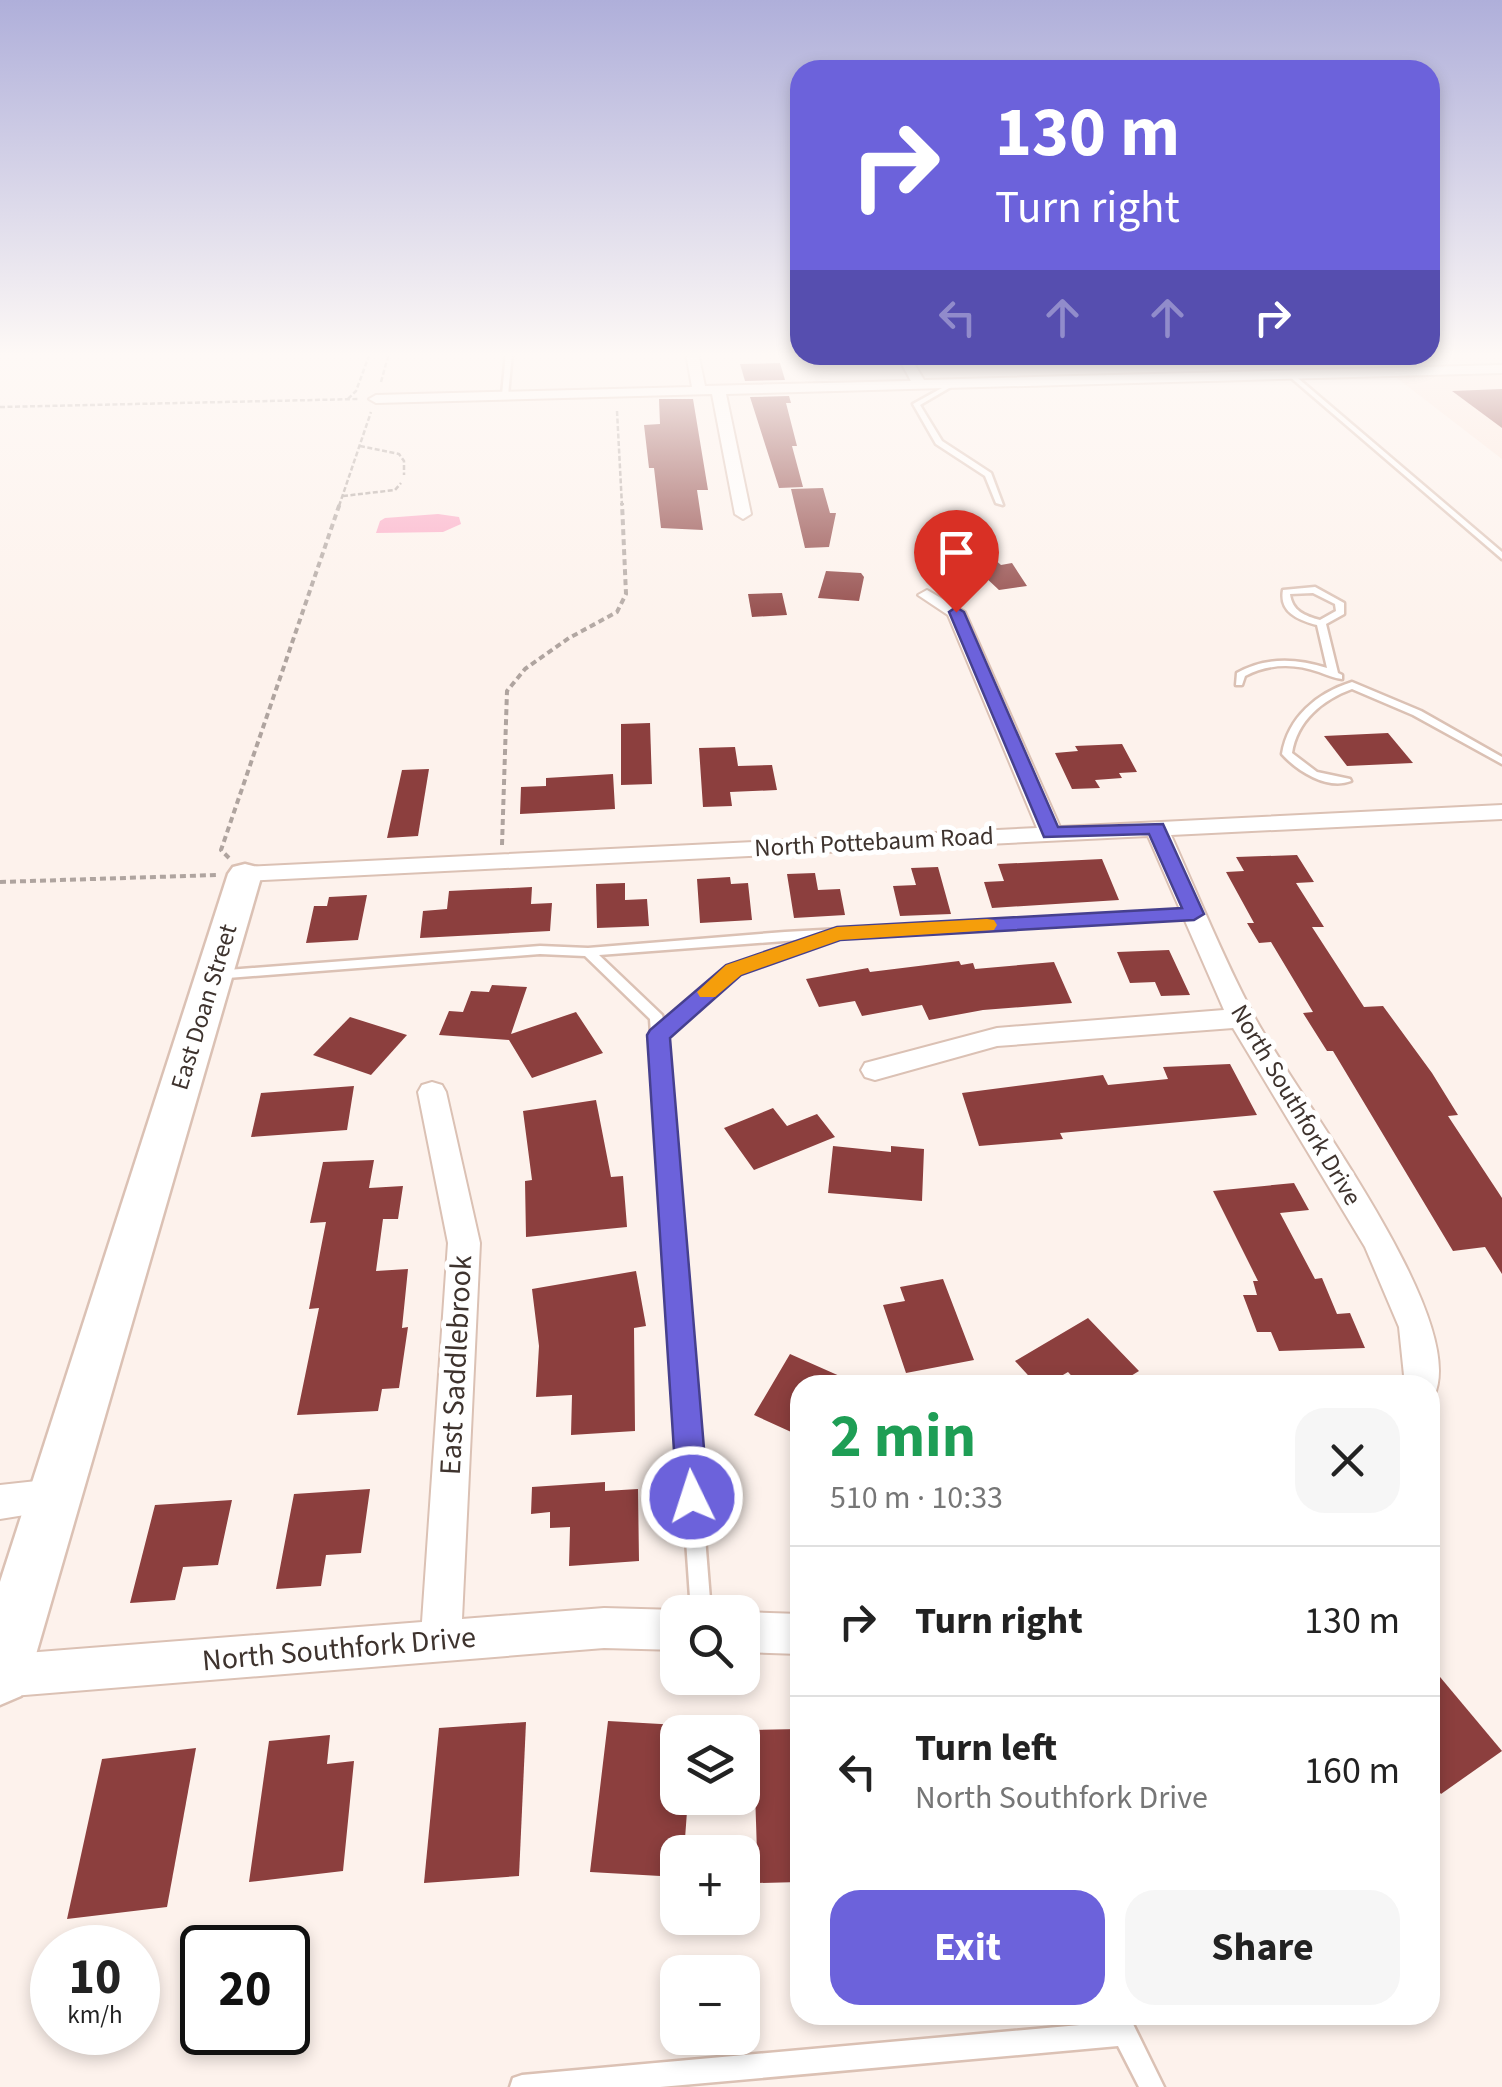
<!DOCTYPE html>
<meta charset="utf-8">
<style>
:root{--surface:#fff;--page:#f6f6f6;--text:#222;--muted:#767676;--line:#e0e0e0;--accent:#6c62db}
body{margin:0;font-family:"Source Sans 3",sans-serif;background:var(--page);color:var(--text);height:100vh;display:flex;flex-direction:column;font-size:38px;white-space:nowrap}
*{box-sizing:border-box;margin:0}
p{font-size:32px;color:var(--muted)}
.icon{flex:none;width:55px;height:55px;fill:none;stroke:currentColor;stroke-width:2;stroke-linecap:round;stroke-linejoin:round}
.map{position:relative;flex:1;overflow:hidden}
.drawer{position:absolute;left:790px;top:1375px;width:650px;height:650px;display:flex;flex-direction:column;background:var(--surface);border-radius:30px;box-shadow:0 5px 15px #0003}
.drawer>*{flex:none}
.top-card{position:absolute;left:790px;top:60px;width:650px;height:305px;border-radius:30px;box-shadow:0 5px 15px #0003;background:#6c62db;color:#fff;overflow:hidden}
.buttons{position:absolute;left:660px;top:1595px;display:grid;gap:20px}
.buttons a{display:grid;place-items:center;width:100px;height:100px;border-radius:20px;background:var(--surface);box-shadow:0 5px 15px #0003;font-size:50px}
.speed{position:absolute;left:30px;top:1925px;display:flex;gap:20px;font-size:50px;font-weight:700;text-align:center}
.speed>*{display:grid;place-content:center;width:130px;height:130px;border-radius:50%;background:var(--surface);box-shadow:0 5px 15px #0003;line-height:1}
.speed small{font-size:25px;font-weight:400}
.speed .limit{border:5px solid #111;border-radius:15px;background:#fff;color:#111}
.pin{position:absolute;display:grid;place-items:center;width:85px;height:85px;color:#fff;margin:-102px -42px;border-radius:50% 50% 50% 0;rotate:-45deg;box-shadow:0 0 10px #0007}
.pin .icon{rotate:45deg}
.me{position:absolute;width:110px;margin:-55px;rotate:356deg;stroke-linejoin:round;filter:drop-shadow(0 0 8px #0008)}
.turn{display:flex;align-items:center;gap:35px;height:210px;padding:0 40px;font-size:45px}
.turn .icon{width:130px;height:130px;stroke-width:2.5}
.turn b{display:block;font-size:70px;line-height:85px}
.lanes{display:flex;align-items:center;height:95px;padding:0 40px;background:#0003;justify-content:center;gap:50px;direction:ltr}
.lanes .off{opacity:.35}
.round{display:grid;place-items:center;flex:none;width:105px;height:105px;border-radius:30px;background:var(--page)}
.summary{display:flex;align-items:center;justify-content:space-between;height:170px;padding:0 40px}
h1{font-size:60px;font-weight:700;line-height:75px;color:#1e9e55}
.action{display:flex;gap:20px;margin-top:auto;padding:20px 40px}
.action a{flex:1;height:115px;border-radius:30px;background:var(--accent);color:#fff;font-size:40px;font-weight:700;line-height:115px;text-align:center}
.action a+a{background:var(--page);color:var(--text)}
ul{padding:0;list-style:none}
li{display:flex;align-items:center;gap:30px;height:150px;padding:0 40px;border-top:2px solid var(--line)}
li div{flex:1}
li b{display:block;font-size:38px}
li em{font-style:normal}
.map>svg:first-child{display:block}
.built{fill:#fce6dc}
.water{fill:#fba7c4}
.building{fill:#8c3f3e}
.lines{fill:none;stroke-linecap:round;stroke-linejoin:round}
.lane-casing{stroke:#dbc1b4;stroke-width:5}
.street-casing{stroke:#dbc1b4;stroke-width:4}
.secondary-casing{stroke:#dbc1b4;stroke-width:5}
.path-far1{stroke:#afa49f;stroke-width:2.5;stroke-dasharray:5 2.5;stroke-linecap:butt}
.path{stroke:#afa49f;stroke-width:4;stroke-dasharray:6 4;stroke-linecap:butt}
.lane{fill:#fff;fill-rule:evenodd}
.street{fill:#fff;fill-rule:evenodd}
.secondary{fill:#fff;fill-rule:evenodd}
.route{fill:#6c62db;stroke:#46408e;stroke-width:2.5}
.slow{fill:#f59e0b}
.labels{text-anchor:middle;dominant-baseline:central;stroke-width:10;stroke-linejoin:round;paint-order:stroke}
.street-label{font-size:25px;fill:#3e332e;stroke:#fff}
.near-street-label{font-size:30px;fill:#3e332e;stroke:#fff}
</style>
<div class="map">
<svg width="1502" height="2087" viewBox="0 0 1502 2087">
<rect width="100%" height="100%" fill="#fdf2ec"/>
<!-- built -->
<polygon class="built" points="1502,372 1502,459 1393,375"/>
<!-- water -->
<polygon class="water" points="438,514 459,517 461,524 443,532 376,533 380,521 385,518"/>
<!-- building -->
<g class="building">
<polygon points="780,363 785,380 745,381 740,364"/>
<polygon points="1502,389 1502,428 1452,391"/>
<polygon points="789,396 791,403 786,403 797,446 792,446 803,487 779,488 750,397"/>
<polygon points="659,399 693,399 708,490 697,490 703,530 661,528 654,468 649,468 644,425 660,424"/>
<polygon points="823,488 830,513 836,513 829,547 805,548 791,489"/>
<polygon points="966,534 1001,565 1012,563 1027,586 999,590 953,547"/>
<polygon points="826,571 861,573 864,577 859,601 818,598"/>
<polygon points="782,593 787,615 752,617 748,594"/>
<polygon points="650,723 652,784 621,785 621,724"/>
<polygon points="1388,733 1413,763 1347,766 1324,736"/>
<polygon points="1122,744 1137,772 1119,773 1122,778 1095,780 1100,788 1072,789 1055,753 1078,751 1075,746"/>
<polygon points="735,747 738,766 772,765 777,790 730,792 732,806 703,807 699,748"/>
<polygon points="429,769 418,836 387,838 402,770"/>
<polygon points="613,774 615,809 520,814 521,787 546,786 546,778"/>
<polygon points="1297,855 1314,882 1296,883 1324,927 1312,927 1364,1007 1383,1006 1432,1073 1458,1115 1448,1116 1502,1198 1502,1274 1485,1247 1453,1251 1333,1051 1327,1051 1303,1013 1313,1012 1271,942 1259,943 1247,923 1254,923 1226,872 1244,871 1236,857"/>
<polygon points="1102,859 1119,900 992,908 984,882 1004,881 998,864"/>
<polygon points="938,867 951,914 900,916 893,886 916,885 911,868"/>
<polygon points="815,873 818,890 840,889 845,915 794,918 787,874"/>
<polygon points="730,877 731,884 748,883 752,920 700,923 697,879"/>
<polygon points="625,883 625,900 647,899 649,926 597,928 596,884"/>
<polygon points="532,887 531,904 552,903 550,931 420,938 423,911 447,909 449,891"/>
<polygon points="367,895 358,940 306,943 314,906 327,906 329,897"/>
<polygon points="1169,950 1190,995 1161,996 1155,982 1130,983 1117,952"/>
<polygon points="959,961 961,965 973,963 975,969 1054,962 1072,1003 983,1010 929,1020 922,1005 862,1016 855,1001 819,1007 806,979 868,968 870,972"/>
<polygon points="492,985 527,987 511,1034 576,1012 603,1053 532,1078 509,1040 439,1035 449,1011 463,1012 471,991 489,992"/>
<polygon points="350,1017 407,1035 371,1075 313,1055"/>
<polygon points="1230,1064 1257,1115 1060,1133 1063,1139 979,1146 962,1093 1103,1075 1108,1085 1168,1079 1163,1067"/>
<polygon points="354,1086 347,1130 251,1137 261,1093"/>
<polygon points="596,1100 611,1177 623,1176 627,1227 526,1237 525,1181 532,1180 523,1111"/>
<polygon points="773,1108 787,1126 817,1114 835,1137 754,1170 724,1128"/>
<polygon points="833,1146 891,1152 891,1146 924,1149 922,1201 828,1193"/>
<polygon points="374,1160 369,1188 403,1186 398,1219 383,1219 376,1271 408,1269 402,1328 408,1327 399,1388 382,1389 378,1411 297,1415 319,1308 309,1309 326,1222 310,1223 323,1162"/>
<polygon points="1294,1183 1309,1210 1280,1213 1315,1279 1322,1278 1337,1314 1350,1313 1365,1348 1279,1351 1271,1332 1257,1332 1243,1295 1257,1295 1253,1281 1258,1281 1213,1191"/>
<polygon points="636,1271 646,1326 634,1328 635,1431 571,1435 572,1395 536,1397 539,1346 532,1289"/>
<polygon points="943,1279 974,1360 906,1373 883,1305 905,1301 900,1287"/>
<polygon points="1088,1318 1139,1371 1116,1385 1080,1385 1068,1372 1046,1385 1037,1385 1015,1361"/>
<polygon points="790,1354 860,1385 800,1385 800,1436 754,1415"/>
<polygon points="605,1482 605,1491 638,1489 639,1561 569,1566 570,1527 550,1528 550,1512 531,1514 532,1487"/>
<polygon points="370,1489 361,1553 326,1555 321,1586 276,1589 294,1494"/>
<polygon points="232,1500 218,1565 183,1567 175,1600 130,1603 155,1505"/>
<polygon points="1430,1665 1502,1751 1441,1794 1430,1780"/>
<polygon points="608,1721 678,1725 678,1798 688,1798 684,1852 678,1852 678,1877 590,1872"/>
<polygon points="526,1722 519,1876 424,1883 439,1728"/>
<polygon points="800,1729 800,1882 758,1883 753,1730"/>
<polygon points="330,1735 327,1764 354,1761 343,1871 249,1882 269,1741"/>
<polygon points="196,1748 167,1907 67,1919 102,1759"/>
</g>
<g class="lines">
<defs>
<g id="lane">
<polygon points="506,353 512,353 508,395 505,397 502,395"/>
<polygon points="1289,374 1293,374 1502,552 1502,559 1289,376"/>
<polygon points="951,383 956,384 920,405 942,441 991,473 1003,505 996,503 985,476 936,444 913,404"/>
<path d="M1315,587L1344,603V614L1326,624L1338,673L1342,675V679C1334,678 1327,675 1319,672C1294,663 1268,664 1245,676L1242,685H1236L1237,673C1265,657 1296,658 1327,668L1317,625C1298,620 1279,612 1283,590ZM1313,593L1335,604L1336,611L1320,620C1305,616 1292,611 1290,594Z"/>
<path d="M1352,682L1421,711L1502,757V764L1413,715L1352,689C1322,700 1297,721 1292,753L1317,772L1350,779L1351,781C1328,790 1298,772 1282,754C1288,717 1317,693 1352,682Z"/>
<path d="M1194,910L1200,914L1198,917L827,938L826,942L738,973L665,1036L711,1612H691L650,1019L585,956L540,954L215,979L208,975L215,971L540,946L588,948L785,932ZM811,939L728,967L664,1022L662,1015L599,955Z"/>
<polygon points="1124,2021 1133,2024 1164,2087 1139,2087 1118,2046 660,2087 510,2087 513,2078 522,2075"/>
</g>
<g id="street">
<polygon points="686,353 698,353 705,386 911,381 897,355 909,355 924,380 1502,365 1502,373 726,394 751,514 743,519 735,514 712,394 376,403 369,399 376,395 692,387"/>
<path d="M927,590L965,612L1060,827L1502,805V819L1171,835C1198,895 1223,958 1254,1016C1293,1091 1471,1318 1434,1396L1430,1397V1385H1405L1399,1327L1365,1247L1233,1028L997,1046L875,1080L865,1077L861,1070L865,1063L997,1028L1224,1010L1148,836L245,881L233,874L245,867L1037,828L948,615L918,595Z"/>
<polygon points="432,1082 442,1085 446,1092 480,1243 462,1619 604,1608 678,1610 684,1612 678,1612 678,1650 604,1648 0,1697 0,1655 422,1622 448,1243 418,1092 422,1085"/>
<polygon points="55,1479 68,1484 74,1496 68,1508 0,1519 0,1485"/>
<polygon points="741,1612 742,1612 800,1614 800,1654 742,1652"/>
</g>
<polygon id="secondary" points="245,864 257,867 262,874 30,1675 21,1696 0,1705 0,1582 228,874 233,867"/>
</defs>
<!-- lane casing -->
<use href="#lane" class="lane-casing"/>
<!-- street casing -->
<use href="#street" class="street-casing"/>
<!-- secondary casing -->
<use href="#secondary" class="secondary-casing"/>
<!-- path-far1 -->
<g class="path-far1">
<polyline points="381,382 389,353"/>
<polyline points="348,399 356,391 370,353"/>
<polyline points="0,407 358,399"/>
<polyline points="617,411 622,506"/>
<polyline points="360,446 399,454 404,461 404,475"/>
<polyline points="343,496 395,490 401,483"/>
<polyline points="339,506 371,412"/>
</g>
<!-- path -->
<g class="path">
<polyline points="502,845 507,691 525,669 569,638 617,612 626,594 622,503"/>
<polyline points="229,858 221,850 340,503"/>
<polyline points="0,882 217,875"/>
</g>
<!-- lane -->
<use href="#lane" class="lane"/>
<!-- street -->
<use href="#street" class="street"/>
<!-- secondary -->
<use href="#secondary" class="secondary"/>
</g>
<!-- sky -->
<linearGradient id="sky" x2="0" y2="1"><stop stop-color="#afafda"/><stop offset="0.55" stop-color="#fef9f6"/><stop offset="1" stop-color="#fef9f6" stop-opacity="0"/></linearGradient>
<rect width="1502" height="645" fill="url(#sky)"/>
<!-- route -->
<polygon class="route" points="956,607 964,612 1058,827 1163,824 1204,914 1194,920 840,940 741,975 670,1038 708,1497 703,1507 692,1511 682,1507 677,1497 647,1035 650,1030 726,965 837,927 1182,908 1149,834 1044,837 949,612"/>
<!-- slow -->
<polygon class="slow" points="987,919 994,920 997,925 994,930 840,940 741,975 715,997 700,997 697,992 726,965 837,927"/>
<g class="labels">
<!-- street labels -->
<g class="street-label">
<text transform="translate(874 842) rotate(-3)">North Pottebaum Road</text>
<text transform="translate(204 1007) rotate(-73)">East Doan Street</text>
<text transform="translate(1296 1105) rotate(59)">North Southfork Drive</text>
</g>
<!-- near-street labels -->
<g class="near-street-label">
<text transform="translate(456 1365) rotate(-87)">East Saddlebrook</text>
<text transform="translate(339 1649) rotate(-5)">North Southfork Drive</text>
</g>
</g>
</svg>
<div class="buttons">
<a><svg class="icon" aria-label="search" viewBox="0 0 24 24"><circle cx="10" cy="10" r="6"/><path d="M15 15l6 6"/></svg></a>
<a><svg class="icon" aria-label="layers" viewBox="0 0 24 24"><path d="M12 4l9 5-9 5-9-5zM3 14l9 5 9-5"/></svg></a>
<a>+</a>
<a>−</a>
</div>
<div class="speed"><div>10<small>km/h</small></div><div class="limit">20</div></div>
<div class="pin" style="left:956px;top:612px;background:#d93025"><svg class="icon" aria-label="arrive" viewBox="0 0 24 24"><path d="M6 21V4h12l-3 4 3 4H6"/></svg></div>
<svg class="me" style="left:692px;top:1497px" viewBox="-20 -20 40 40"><circle r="17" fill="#6c62db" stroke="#fff" stroke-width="3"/><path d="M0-11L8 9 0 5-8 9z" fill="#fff"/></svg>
<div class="top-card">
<div class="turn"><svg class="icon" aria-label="right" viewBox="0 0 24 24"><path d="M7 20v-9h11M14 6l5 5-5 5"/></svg><div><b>130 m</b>Turn right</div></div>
<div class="lanes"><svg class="icon off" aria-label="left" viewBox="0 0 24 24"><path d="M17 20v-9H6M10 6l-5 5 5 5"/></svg><svg class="icon off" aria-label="ahead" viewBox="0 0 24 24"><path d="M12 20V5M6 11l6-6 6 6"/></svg><svg class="icon off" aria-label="ahead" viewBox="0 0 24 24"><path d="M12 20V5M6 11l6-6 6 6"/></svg><svg class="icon" aria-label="right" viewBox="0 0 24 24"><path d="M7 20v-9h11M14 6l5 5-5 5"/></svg></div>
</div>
<section class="drawer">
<div class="summary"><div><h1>2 min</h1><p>510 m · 10:33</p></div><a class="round"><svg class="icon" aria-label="close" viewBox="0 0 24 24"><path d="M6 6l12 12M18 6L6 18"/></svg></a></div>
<ul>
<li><svg class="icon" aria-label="right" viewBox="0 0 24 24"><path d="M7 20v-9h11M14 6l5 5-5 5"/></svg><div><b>Turn right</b></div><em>130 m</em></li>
<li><svg class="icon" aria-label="left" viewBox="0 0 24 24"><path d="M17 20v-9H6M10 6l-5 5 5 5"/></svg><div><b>Turn left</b><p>North Southfork Drive</p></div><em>160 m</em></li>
</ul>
<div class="action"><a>Exit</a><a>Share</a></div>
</section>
</div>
